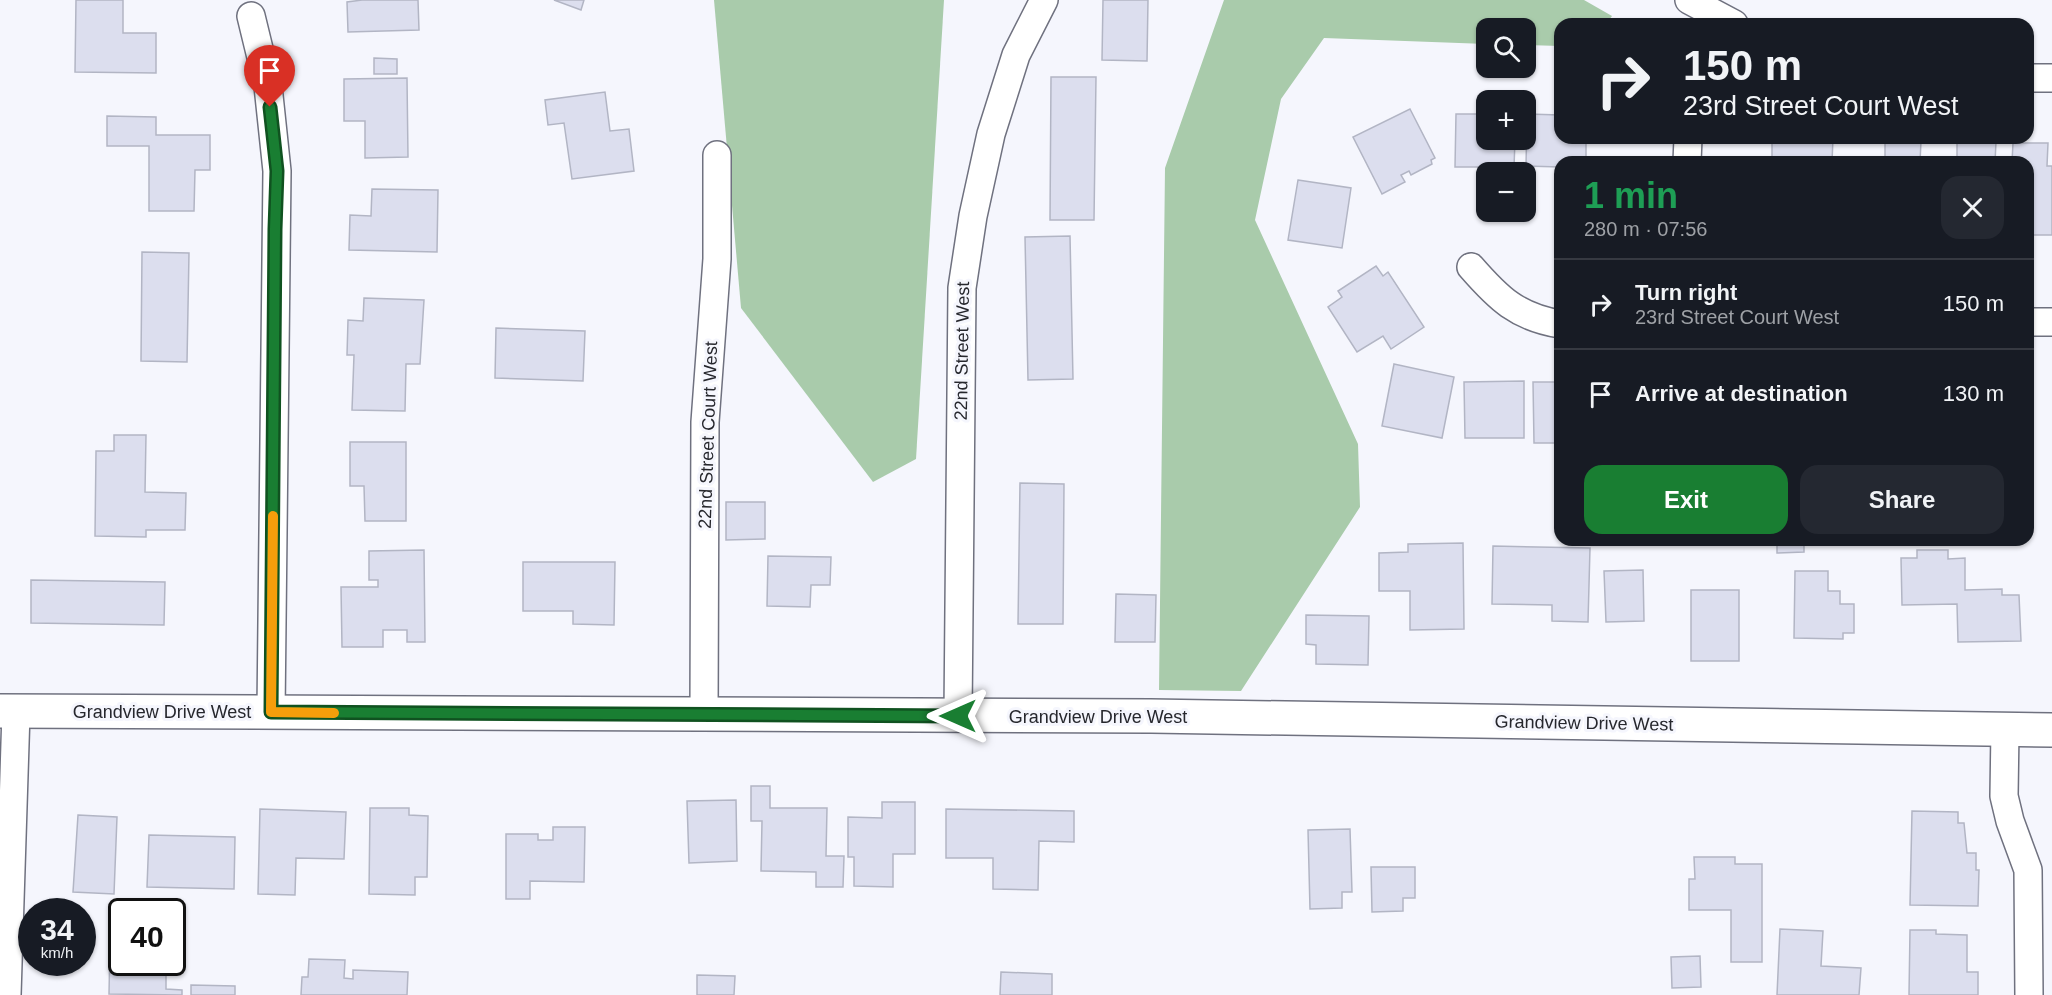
<!DOCTYPE html>
<meta charset="utf-8">
<style>
:root{--surface:#171b24;--page:#242831;--text:#f1f3f6;--muted:#9ea1a6;--line:#363941;--accent:#197e32}
body{margin:0;font-family:Arial,sans-serif;background:var(--page);color:var(--text);height:100vh;display:flex;flex-direction:column;font-size:22px;white-space:nowrap}
*{box-sizing:border-box;margin:0}
p{font-size:20px;color:var(--muted)}
.icon{flex:none;width:33px;height:33px;fill:none;stroke:currentColor;stroke-width:2;stroke-linecap:round;stroke-linejoin:round}
.map{position:relative;flex:1;overflow:hidden}
.panel{position:absolute;left:1554px;top:156px;width:480px;height:390px;display:flex;flex-direction:column;background:var(--surface);border-radius:18px;box-shadow:0 2px 4px #0004}
.panel>*{flex:none}
.banner{position:absolute;left:1554px;top:18px;width:480px;height:126px;border-radius:18px;box-shadow:0 2px 4px #0004;background:#171b24;color:var(--text);overflow:hidden}
.tools{position:absolute;left:1476px;top:18px;display:grid;gap:12px}
.tools a{display:grid;place-items:center;width:60px;height:60px;border-radius:12px;background:var(--surface);box-shadow:0 2px 4px #0004;font-size:30px}
.speed{position:absolute;left:18px;top:898px;display:flex;gap:12px;font-size:30px;font-weight:700;text-align:center}
.speed>*{display:grid;place-content:center;width:78px;height:78px;border-radius:50%;background:var(--surface);box-shadow:0 2px 4px #0004;line-height:1}
.speed small{font-size:15px;font-weight:400}
.speed .limit{border:3px solid #111;border-radius:9px;background:#fff;color:#111}
.pin{position:absolute;display:grid;place-items:center;width:51px;height:51px;color:#fff;margin:-62px -26px;border-radius:50% 50% 50% 0;rotate:-45deg;box-shadow:0 0 6px #0007}
.pin .icon{rotate:45deg}
.me{position:absolute;width:66px;margin:-33px;rotate:270deg;stroke-linejoin:round;filter:drop-shadow(0 0 4px #0008)}
.turn{display:flex;align-items:center;gap:21px;height:126px;padding:0 30px;font-size:27px}
.turn .icon{width:78px;height:78px;stroke-width:2.5}
.turn b{display:block;font-size:42px;line-height:51px}
.round{display:grid;place-items:center;flex:none;width:63px;height:63px;border-radius:18px;background:var(--page)}
.overview{display:flex;align-items:center;justify-content:space-between;height:102px;padding:0 30px}
h1{font-size:36px;font-weight:700;line-height:45px;color:#1e9e55}
.button{display:flex;gap:12px;margin-top:auto;padding:12px 30px}
.button a{flex:1;height:69px;border-radius:18px;background:var(--accent);color:#fff;font-size:24px;font-weight:700;line-height:69px;text-align:center}
.button a+a{background:var(--page);color:var(--text)}
ul{padding:0;list-style:none}
li{display:flex;align-items:center;gap:18px;height:90px;padding:0 30px;border-top:2px solid var(--line)}
li div{flex:1}
li b{display:block;font-size:22px}
li em{font-style:normal}
.map>svg:first-child{display:block}
.forest{fill:#a9cbab}
.building{fill:#dcdeee;stroke:#b2b5c4;stroke-width:1.5}
.lines{fill:none;stroke-linecap:round;stroke-linejoin:round}
.minor-casing{stroke:#6f717f;stroke-width:30}
.tertiary-casing{stroke:#6f717f;stroke-width:36}
.minor{stroke:#fff;stroke-width:27}
.tertiary{stroke:#fff;stroke-width:33}
.route-casing{stroke:#105220;stroke-width:15}
.route{stroke:#197e32;stroke-width:10}
.slow{stroke:#f59e0b;stroke-width:10}
.labels{text-anchor:middle;dominant-baseline:central;stroke-width:6;stroke-linejoin:round;paint-order:stroke}
.street-label{font-size:18px;fill:#26272d;stroke:#f5f6fd}
</style>
<div class="map">
<svg width="2052" height="995" viewBox="0 0 2052 995">
<rect width="100%" height="100%" fill="#f5f6fd"/>
<!-- forest -->
<g class="forest">
<polygon points="714,0 944,0 916,459 873,482 741,308"/>
<polygon points="1224,0 1584,0 1612,16 1606,24 1560,24 1560,46 1526,45 1526,28 1486,28 1486,44 1324,38 1281,99 1255,220 1358,444 1360,507 1241,691 1159,690 1165,168"/>
</g>
<!-- building -->
<g class="building">
<polygon points="76,0 123,0 123,33 156,33 156,73 75,72"/>
<polygon points="362,0 418,0 419,30 348,32 347,2"/>
<polygon points="554,0 584,0 581,10"/>
<polygon points="1103,0 1148,0 1147,61 1102,60"/>
<polygon points="374,58 397,59 397,74 374,74"/>
<polygon points="1051,77 1096,77 1094,220 1050,220"/>
<polygon points="407,78 408,157 365,158 365,121 344,121 344,79"/>
<polygon points="605,92 610,131 629,129 634,171 572,179 564,123 548,125 545,100"/>
<polygon points="1410,109 1435,158 1431,160 1432,164 1411,175 1409,171 1401,175 1405,182 1382,194 1353,137"/>
<polygon points="1456,114 1486,114 1486,140 1515,140 1514,167 1455,167"/>
<polygon points="1527,114 1560,115 1560,138 1586,138 1586,162 1560,162 1560,167 1526,166"/>
<polygon points="107,116 156,117 156,135 210,135 210,170 195,170 194,211 149,211 149,146 107,146"/>
<polygon points="1772,138 1833,138 1832,162 1772,162"/>
<polygon points="1885,140 1921,141 1920,162 1885,162"/>
<polygon points="1957,141 1996,142 1995,162 1957,162"/>
<polygon points="2013,143 2048,143 2047,166 2052,166 2052,235 2028,235 2028,162 2012,162"/>
<polygon points="1298,180 1351,188 1342,248 1288,240"/>
<polygon points="372,189 438,190 437,252 349,250 350,215 371,216"/>
<polygon points="1070,236 1073,379 1028,380 1025,237"/>
<polygon points="142,252 189,253 187,362 141,361"/>
<polygon points="1376,266 1383,276 1388,272 1424,327 1391,349 1383,336 1357,352 1328,307 1342,297 1338,291"/>
<polygon points="364,298 424,300 420,364 406,364 405,411 352,410 354,355 347,355 348,320 363,321"/>
<polygon points="496,328 585,331 583,381 495,378"/>
<polygon points="1394,364 1454,377 1442,438 1382,426"/>
<polygon points="1524,381 1524,438 1465,438 1464,382"/>
<polygon points="1533,382 1560,382 1560,443 1534,443"/>
<polygon points="114,435 146,435 145,492 186,493 185,530 146,530 146,537 95,536 96,451 114,451"/>
<polygon points="350,442 406,442 406,521 365,521 364,486 350,486"/>
<polygon points="1020,483 1064,484 1063,624 1018,624"/>
<polygon points="726,502 765,502 765,539 726,540"/>
<polygon points="1777,540 1804,540 1804,552 1777,553"/>
<polygon points="1463,543 1464,629 1410,630 1410,591 1379,591 1379,553 1408,552 1408,544"/>
<polygon points="1493,546 1590,548 1588,622 1552,621 1552,605 1492,604"/>
<polygon points="424,550 425,642 407,642 407,630 383,630 383,647 342,647 341,587 378,587 378,580 369,580 369,551"/>
<polygon points="1917,550 1948,550 1948,559 1965,558 1965,590 2002,589 2002,595 2019,595 2021,641 1958,642 1957,604 1902,605 1901,558 1917,558"/>
<polygon points="768,556 831,557 830,585 811,585 810,607 767,606"/>
<polygon points="523,562 615,562 614,625 573,624 573,611 523,611"/>
<polygon points="1643,570 1644,621 1606,622 1604,571"/>
<polygon points="1795,571 1828,571 1828,591 1840,591 1840,604 1854,604 1854,633 1843,633 1843,639 1794,638"/>
<polygon points="31,580 165,582 164,625 31,623"/>
<rect x="1691" y="590" width="48" height="71"/>
<polygon points="1116,594 1156,595 1155,642 1115,642"/>
<polygon points="1306,615 1369,616 1368,665 1316,664 1316,645 1306,644"/>
<polygon points="751,786 770,786 770,808 827,808 826,856 844,856 843,887 816,887 816,872 761,871 762,821 751,821"/>
<polygon points="736,800 737,861 689,863 687,801"/>
<polygon points="882,802 915,802 915,854 893,854 893,887 854,886 854,857 848,857 848,817 882,818"/>
<polygon points="370,808 409,808 409,815 428,816 427,877 415,877 415,895 369,894"/>
<polygon points="260,809 346,812 344,859 296,858 295,895 258,894"/>
<polygon points="946,809 1074,811 1074,842 1039,841 1038,890 993,889 993,858 946,858"/>
<polygon points="1912,811 1958,812 1958,823 1964,823 1967,853 1976,853 1976,870 1979,870 1978,906 1910,905"/>
<polygon points="78,815 117,817 114,894 73,892"/>
<polygon points="553,827 585,827 584,882 530,881 530,899 506,899 506,834 538,834 538,840 553,840"/>
<polygon points="1350,829 1352,892 1342,892 1342,908 1310,909 1308,830"/>
<polygon points="149,835 235,837 234,889 147,887"/>
<polygon points="1694,857 1735,857 1735,864 1762,864 1762,962 1731,962 1731,910 1689,910 1689,879 1695,879"/>
<polygon points="1371,867 1415,867 1415,898 1403,898 1403,911 1372,912"/>
<rect x="129" y="907" width="43" height="5"/>
<polygon points="1780,929 1823,931 1821,966 1861,968 1859,995 1777,995"/>
<polygon points="1910,930 1936,930 1936,934 1967,935 1967,972 1978,972 1978,995 1909,995"/>
<polygon points="110,944 122,945 122,963 166,963 166,989 182,990 182,995 109,994"/>
<polygon points="1700,956 1701,987 1672,988 1671,957"/>
<polygon points="309,959 345,960 344,978 353,979 353,970 408,972 407,995 301,995 302,977 308,977"/>
<polygon points="1001,972 1052,974 1052,995 1000,995"/>
<polygon points="697,975 735,976 734,995 697,995"/>
<polygon points="191,985 235,986 235,995 191,995"/>
</g>
<g class="lines">
<defs>
<g id="minor">
<polyline points="1689,0 1734,24"/>
<polyline points="251,16 268,86 277,171 271,712"/>
<polyline points="2028,78 2052,78"/>
<polyline points="1687,162 1688,138"/>
<path d="M1471,267C1498,298 1517,317 1560,324"/>
<polyline points="2028,322 2052,322"/>
<polyline points="704,716 705,422 717,259 717,155"/>
<polyline points="958,716 962,288 973,216 991,134 1016,55 1044,0"/>
<polyline points="2005,730 2004,796 2010,821 2028,870 2029,995"/>
<polyline points="7,995 16,712"/>
</g>
<polyline id="tertiary" points="0,711 1151,716 2052,730"/>
</defs>
<!-- minor casing -->
<use href="#minor" class="minor-casing"/>
<!-- tertiary casing -->
<use href="#tertiary" class="tertiary-casing"/>
<!-- minor -->
<use href="#minor" class="minor"/>
<!-- tertiary -->
<use href="#tertiary" class="tertiary"/>
</g>
<g class="lines">
<defs>
<polyline id="route" points="270,107 277,171 275,229 271,712 958,716"/>
</defs>
<!-- route casing -->
<use href="#route" class="route-casing"/>
<!-- route -->
<use href="#route" class="route"/>
<!-- slow -->
<polyline class="slow" points="273,516 271,712 334,713"/>
</g>
<g class="labels">
<!-- street labels -->
<g class="street-label">
<text transform="translate(962 351) rotate(-89)">22nd Street West</text>
<text transform="translate(708 435) rotate(-88)">22nd Street Court West</text>
<text x="162" y="712">Grandview Drive West</text>
<text x="1098" y="717">Grandview Drive West</text>
<text transform="translate(1584 723) rotate(1)">Grandview Drive West</text>
</g>
</g>
</svg>
<div class="tools">
<a><svg class="icon" aria-label="search" viewBox="0 0 24 24"><circle cx="10" cy="10" r="6"/><path d="M15 15l6 6"/></svg></a>
<a>+</a>
<a>−</a>
</div>
<div class="speed"><div>34<small>km/h</small></div><div class="limit">40</div></div>
<div class="pin" style="left:270px;top:107px;background:#d93025"><svg class="icon" aria-label="arrive" viewBox="0 0 24 24"><path d="M6 21V4h12l-3 4 3 4H6"/></svg></div>
<svg class="me" style="left:958px;top:716px" viewBox="-20 -20 40 40"><path d="M0-17L14 15 0 8-14 15z" fill="#197e32" stroke="#fff" stroke-width="4"/></svg>
<div class="banner">
<div class="turn"><svg class="icon" aria-label="right" viewBox="0 0 24 24"><path d="M7 20v-9h11M14 6l5 5-5 5"/></svg><div><b>150 m</b>23rd Street Court West</div></div>
</div>
<section class="panel">
<div class="overview"><div><h1>1 min</h1><p>280 m · 07:56</p></div><a class="round"><svg class="icon" aria-label="close" viewBox="0 0 24 24"><path d="M6 6l12 12M18 6L6 18"/></svg></a></div>
<ul>
<li><svg class="icon" aria-label="right" viewBox="0 0 24 24"><path d="M7 20v-9h11M14 6l5 5-5 5"/></svg><div><b>Turn right</b><p>23rd Street Court West</p></div><em>150 m</em></li>
<li><svg class="icon" aria-label="arrive" viewBox="0 0 24 24"><path d="M6 21V4h12l-3 4 3 4H6"/></svg><div><b>Arrive at destination</b></div><em>130 m</em></li>
</ul>
<div class="button"><a>Exit</a><a>Share</a></div>
</section>
</div>
